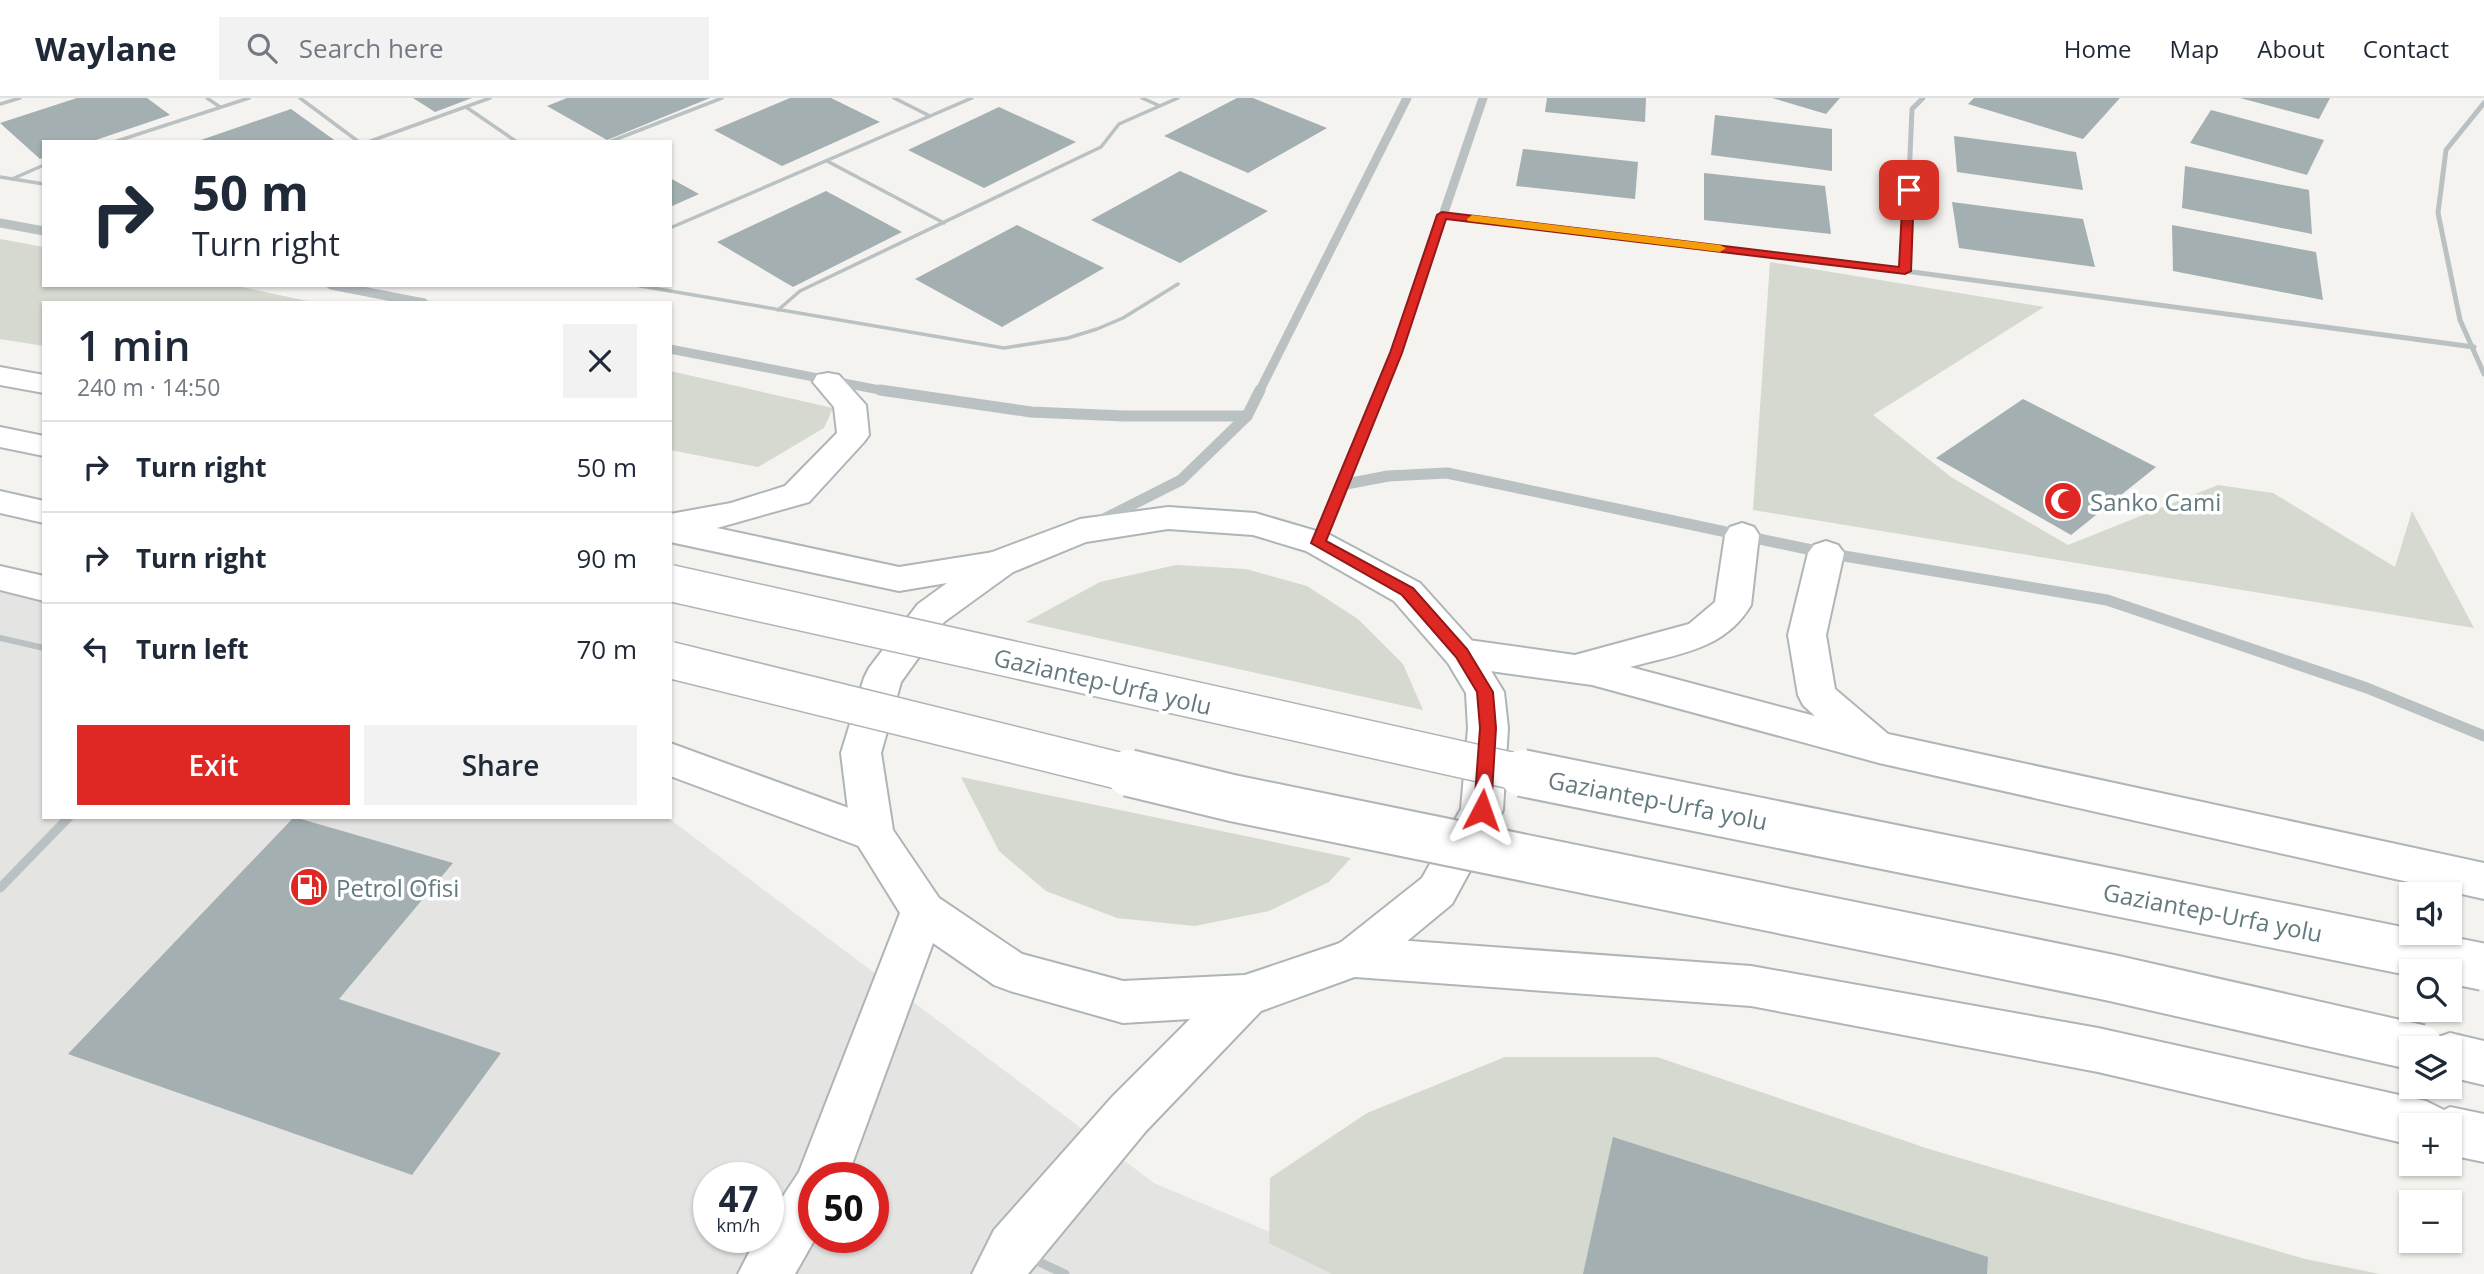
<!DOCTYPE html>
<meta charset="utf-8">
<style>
:root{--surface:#fff;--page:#f2f2f3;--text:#1f2937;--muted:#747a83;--line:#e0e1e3;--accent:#df2724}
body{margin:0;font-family:"Open Sans",sans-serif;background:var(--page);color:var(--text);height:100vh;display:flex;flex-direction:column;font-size:26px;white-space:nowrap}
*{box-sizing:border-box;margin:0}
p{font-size:23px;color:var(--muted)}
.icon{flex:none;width:38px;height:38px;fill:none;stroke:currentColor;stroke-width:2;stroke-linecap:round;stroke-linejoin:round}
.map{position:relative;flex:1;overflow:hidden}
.panel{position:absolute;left:42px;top:203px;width:630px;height:518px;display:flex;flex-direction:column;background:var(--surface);border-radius:0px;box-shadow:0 2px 5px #0004}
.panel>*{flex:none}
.banner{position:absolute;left:42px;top:42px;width:630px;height:147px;border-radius:0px;box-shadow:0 2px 5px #0004;background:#fff;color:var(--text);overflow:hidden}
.controls{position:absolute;left:2399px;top:784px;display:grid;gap:14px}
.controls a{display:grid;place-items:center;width:63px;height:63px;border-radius:0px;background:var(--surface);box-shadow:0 2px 5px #0004;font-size:35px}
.speed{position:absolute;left:693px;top:1064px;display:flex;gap:14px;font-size:35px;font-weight:700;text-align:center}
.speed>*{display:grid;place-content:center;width:91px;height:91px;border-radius:50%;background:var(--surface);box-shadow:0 2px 5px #0004;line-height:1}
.speed small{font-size:18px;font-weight:400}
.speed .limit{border:10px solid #d22;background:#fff;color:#111}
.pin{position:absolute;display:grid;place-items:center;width:60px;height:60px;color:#fff;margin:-30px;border-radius:14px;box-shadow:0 4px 10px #0006}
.me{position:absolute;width:77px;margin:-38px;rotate:4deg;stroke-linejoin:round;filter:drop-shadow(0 0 5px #0008)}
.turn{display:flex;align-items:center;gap:24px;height:147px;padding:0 35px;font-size:32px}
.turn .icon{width:91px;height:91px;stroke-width:2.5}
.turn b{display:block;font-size:49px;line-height:60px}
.round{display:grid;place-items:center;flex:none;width:74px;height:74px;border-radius:0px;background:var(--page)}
.summary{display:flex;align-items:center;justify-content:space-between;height:119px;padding:0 35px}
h1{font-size:42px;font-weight:600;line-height:52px}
.primary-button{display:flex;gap:14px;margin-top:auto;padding:14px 35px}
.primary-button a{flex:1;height:80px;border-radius:0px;background:var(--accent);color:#fff;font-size:28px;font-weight:600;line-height:80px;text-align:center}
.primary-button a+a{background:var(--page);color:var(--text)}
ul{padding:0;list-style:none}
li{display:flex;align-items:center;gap:21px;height:91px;padding:0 35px;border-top:2px solid var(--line)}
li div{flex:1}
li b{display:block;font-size:26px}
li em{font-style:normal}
header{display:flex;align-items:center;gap:42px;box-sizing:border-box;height:98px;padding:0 35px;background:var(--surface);border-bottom:2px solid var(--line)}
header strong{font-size:33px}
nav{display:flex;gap:38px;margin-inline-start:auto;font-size:24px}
.search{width:490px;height:63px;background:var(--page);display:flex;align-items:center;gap:18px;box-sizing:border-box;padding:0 24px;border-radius:0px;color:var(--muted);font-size:26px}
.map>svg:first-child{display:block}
.built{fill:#e4e5e3;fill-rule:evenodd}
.green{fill:#d5d9cf}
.building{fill:#a3afb1}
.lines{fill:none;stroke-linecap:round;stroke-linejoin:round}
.secondary-casing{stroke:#adb5b7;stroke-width:4}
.trunk-casing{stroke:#b0b5b7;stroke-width:4}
.service{stroke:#bac1c2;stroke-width:3.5}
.minor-far2{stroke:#bac1c2;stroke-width:5}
.minor-far1{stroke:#bac1c2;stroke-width:6}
.minor{stroke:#bac1c2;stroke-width:9}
.tertiary-far1{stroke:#bac1c2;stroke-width:9}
.tertiary{stroke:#bac1c2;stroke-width:11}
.secondary{fill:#fff;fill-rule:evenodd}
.trunk{fill:#fff;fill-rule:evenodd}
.trunk-bridge-far1-casing{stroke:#b0b5b7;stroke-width:39;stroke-linecap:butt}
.trunk-bridge-casing{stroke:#b0b5b7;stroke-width:50;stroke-linecap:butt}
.trunk-bridge-far1{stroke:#fff;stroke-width:36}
.trunk-bridge{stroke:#fff;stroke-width:46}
.route{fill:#df2724;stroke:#911917;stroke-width:2}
.slow{fill:#f59e0b}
.labels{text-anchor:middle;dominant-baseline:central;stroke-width:7;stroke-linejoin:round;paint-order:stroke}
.poi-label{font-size:24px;fill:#637a80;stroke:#fff;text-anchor:start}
.street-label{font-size:24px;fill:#637a80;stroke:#fff}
</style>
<header>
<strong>Waylane</strong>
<div class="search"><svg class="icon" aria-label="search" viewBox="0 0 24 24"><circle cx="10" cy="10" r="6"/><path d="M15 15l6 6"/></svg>Search here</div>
<nav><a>Home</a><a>Map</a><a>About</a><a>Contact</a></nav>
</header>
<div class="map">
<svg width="2484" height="1176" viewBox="0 0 2484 1176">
<rect width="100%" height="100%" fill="#f4f3f0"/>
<!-- built -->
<path class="built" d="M0,485L44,495V719H667L1154,1085L1370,1176H0ZM709,1080H768V1139H709ZM814,1080H873V1139H814Z"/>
<!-- green -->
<g class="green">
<polygon points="0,141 44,149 44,187 232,187 317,205 44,205 44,248 0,241"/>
<polygon points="1770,164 2044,209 1873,317 1951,379 2068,447 2218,387 2273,395 2395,469 2412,413 2474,530 1753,412"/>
<polygon points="670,273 833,310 824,330 758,369 670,352"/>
<polygon points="1176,467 1246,471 1307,488 1358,521 1403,566 1423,612 1026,524 1100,484"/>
<polygon points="961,679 1351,760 1329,784 1269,813 1195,828 1117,820 1046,793 999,753"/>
<polygon points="1505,959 1657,959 1929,1051 2305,1161 2380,1176 1332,1176 1269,1145 1270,1080 1367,1015"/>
</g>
<!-- building -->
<g class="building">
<polygon points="77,0 147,0 170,17 90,44 44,44 44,59 40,61 0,25"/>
<polygon points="413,0 472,0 435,14"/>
<polygon points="567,0 710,0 607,42 547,8"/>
<polygon points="790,0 831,0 880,24 782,68 714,32"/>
<polygon points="1237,0 1253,0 1327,30 1248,75 1164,38"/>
<polygon points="1547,0 1646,0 1645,24 1545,14"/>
<polygon points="1772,0 1840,0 1826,16"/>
<polygon points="1974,0 2120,0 2083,41 1968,6"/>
<polygon points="2240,0 2330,0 2319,21"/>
<polygon points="999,9 1076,44 984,90 908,52"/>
<polygon points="291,11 337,44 198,44 198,43"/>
<polygon points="2211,12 2324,42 2307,77 2190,45"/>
<polygon points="1715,17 1832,31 1832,73 1711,57"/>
<polygon points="1954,38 2076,54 2083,92 1957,74"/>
<polygon points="1523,51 1638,64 1635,101 1516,88"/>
<polygon points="2185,68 2309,92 2312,136 2182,110"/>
<polygon points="1180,73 1268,113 1180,165 1091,122"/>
<polygon points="1704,75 1825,88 1831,136 1704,122"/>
<polygon points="670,80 699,96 670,109"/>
<polygon points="826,93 902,134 793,189 717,144"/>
<polygon points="1952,104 2083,121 2095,169 1959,150"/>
<polygon points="1017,127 1104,170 1002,229 915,181"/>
<polygon points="2172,127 2316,154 2323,202 2173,173"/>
<polygon points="2023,301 2156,369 2071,437 1936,360"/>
<polygon points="294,719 453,765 339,901 501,955 412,1077 68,956"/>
<polygon points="1613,1039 1988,1159 1987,1176 1583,1176"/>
</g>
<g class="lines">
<defs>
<path id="secondary" d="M1168,409L1255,415L1330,437L1420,485L1474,545L1504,594L1508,630L1503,712L1452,806L1371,873L1261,913L1146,1033L1028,1176H972L994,1132L1112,999L1190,921L1123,925L1010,893L994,887L933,845L847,1080H814L816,1139L795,1176H738L757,1139H768V1121L799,1074L900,815L851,736L841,655L864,580L869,570L918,506L987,456L1080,421ZM1168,431L1253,437L1306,453L1394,503L1448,565L1466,595L1468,630L1461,711L1422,780L1340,845L1245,877L1123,883L1022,856L939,800L893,732L881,655L901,584L944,524L1013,474L1086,444Z"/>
<g id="trunk">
<polygon points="0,269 44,277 44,295 0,287"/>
<polygon points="828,275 839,277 866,307 869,337 864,344 809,404 717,430 899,469 1000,453 1013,456 1018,465 1013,474 899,493 670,444 670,416 731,405 785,388 837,335 834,309 813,284 817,277"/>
<polygon points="0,329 44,338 44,358 0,349"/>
<polygon points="0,393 44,403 44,425 0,415"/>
<path d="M1742,425L1754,429L1759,437L1751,507C1725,552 1677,556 1630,569L1815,618L1803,607L1798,597L1788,537L1808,455L1814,447L1826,443L1838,447L1844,455L1826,537L1835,591L1888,636L2484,765V801L1879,665L1592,587L1461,569L1448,565L1442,555L1448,545L1461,541L1575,557L1689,526L1715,504L1725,437L1730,429Z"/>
<polygon points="0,468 44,478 44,503 0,492"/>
<polygon points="670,645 887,724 893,736 887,748 872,753 670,678"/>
<polygon points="1355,839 1751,868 2098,930 2426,1003 2444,1012 2450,1009 2484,1016 2484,1064 2450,1057 2450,1027 2412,1027 2412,1047 2098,974 1751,908 1355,879 1339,873 1332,859 1339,845"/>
<polygon points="2450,935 2484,943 2484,987 2450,979 2450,950 2429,950 2433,941"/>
</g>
</defs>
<!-- secondary casing -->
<use href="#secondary" class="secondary-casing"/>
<!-- trunk casing -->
<use href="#trunk" class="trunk-casing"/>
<!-- service -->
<g class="service">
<polyline points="207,0 220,9"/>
<polyline points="300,0 359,44"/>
<polyline points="894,0 930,18"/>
<polyline points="1142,0 1160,8"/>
<polyline points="0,6 20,0"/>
<polyline points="466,9 517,44"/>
<polyline points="114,44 249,0"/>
<polyline points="368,44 490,0"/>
<polyline points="609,44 722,0"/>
<polyline points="827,63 944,125"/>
<polyline points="0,79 44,86"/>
<polyline points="12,81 44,67"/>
<polyline points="670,130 972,0"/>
<polyline points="635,187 1004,250 1068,240 1097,231 1123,220 1178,186"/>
<polyline points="778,212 800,193 1101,49 1119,26 1178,0"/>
</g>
<!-- minor-far2 -->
<g class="minor-far2">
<polyline points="2484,5 2446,52 2438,115 2460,222 2484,276"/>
<polyline points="1442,117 1905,173 2474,249"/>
<polyline points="1905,173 1912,11 1923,0"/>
</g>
<!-- minor-far1 -->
<polyline class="minor-far1" points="0,540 44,550"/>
<!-- minor -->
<g class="minor">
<polyline points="0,790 69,719"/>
<polyline points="1033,1161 1065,1176"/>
</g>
<!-- tertiary-far1 -->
<g class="tertiary-far1">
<polyline points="0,125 44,133"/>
<polyline points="331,187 424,205"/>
<polyline points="670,251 890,294"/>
<polyline points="1259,294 1407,0"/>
<polyline points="1380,294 1396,255 1483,0"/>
</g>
<!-- tertiary -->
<g class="tertiary">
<polyline points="880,292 1031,314 1124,318 1247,318"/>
<polyline points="1341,387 1388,378 1447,375 1826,455 2107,502 2367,590 2484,638"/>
<polyline points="1100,423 1181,382 1247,318 1260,292"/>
<polyline points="1318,445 1381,292"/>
</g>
<!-- secondary -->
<use href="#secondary" class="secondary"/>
<!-- trunk -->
<use href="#trunk" class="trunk"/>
<defs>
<g id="trunk-bridge-far1">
<polyline points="670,485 1531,677"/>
<polyline points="670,562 1136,677"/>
</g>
<g id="trunk-bridge">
<polyline points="1129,675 1232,700 2112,880 2420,950"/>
<polyline points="1522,675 2484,869"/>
</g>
</defs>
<!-- trunk-bridge-far1 casing -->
<use href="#trunk-bridge-far1" class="trunk-bridge-far1-casing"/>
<!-- trunk-bridge casing -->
<use href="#trunk-bridge" class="trunk-bridge-casing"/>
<!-- trunk-bridge-far1 -->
<use href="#trunk-bridge-far1" class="trunk-bridge-far1"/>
<!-- trunk-bridge -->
<use href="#trunk-bridge" class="trunk-bridge"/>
</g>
<!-- route -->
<polygon class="route" points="1909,89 1914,92 1911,173 1905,176 1446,121 1402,255 1326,443 1413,490 1467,551 1493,594 1496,630 1491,712 1488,717 1476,717 1474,712 1480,630 1477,594 1456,559 1402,497 1311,445 1390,255 1437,117 1442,114 1899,169 1903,92"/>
<!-- slow -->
<polygon class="slow" points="1472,117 1720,147 1726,150 1720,154 1468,123 1467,121"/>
<!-- icons -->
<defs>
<symbol id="mosque-disc" viewBox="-11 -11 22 22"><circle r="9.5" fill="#df2724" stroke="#fff"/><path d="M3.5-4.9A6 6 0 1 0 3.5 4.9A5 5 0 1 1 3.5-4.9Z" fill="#fff"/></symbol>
<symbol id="fuel-disc" viewBox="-11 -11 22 22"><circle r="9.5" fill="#df2724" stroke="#fff"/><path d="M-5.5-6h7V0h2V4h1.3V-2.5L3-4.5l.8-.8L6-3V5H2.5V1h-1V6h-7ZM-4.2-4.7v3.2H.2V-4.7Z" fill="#fff"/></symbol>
</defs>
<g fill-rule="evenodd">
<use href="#mosque-disc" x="2041" y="381" width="44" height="44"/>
<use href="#fuel-disc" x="287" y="767" width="44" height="44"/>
</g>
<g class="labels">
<!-- poi labels -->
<g class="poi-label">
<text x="2090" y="403">Sanko Cami</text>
<text x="336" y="789">Petrol Ofisi</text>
</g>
<!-- street labels -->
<g class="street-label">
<text transform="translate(1103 583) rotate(13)">Gaziantep-Urfa yolu</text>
<text transform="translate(1658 702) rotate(11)">Gaziantep-Urfa yolu</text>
<text transform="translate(2213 814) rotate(11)">Gaziantep-Urfa yolu</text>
</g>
</g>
</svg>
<div class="controls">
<a><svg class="icon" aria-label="sound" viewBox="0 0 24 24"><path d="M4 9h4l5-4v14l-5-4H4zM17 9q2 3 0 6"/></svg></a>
<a><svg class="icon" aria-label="search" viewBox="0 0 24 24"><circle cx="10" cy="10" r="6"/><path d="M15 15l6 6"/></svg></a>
<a><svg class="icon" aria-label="layers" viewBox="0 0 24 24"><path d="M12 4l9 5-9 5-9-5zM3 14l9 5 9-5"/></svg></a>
<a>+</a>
<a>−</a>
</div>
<div class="speed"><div>47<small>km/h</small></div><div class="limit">50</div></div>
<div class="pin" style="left:1909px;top:92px;background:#d93025"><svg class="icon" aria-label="arrive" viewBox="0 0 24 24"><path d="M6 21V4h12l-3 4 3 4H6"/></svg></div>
<svg class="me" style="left:1482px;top:712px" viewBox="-20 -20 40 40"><path d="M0-17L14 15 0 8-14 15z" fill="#df2724" stroke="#fff" stroke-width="4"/></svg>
<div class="banner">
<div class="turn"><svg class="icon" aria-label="right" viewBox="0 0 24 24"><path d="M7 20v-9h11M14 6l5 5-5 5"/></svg><div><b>50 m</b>Turn right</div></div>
</div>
<section class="panel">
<div class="summary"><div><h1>1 min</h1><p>240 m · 14:50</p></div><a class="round"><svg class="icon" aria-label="close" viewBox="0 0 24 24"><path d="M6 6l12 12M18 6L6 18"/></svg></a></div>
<ul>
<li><svg class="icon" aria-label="right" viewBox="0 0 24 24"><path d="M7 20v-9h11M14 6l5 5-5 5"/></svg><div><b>Turn right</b></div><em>50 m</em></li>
<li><svg class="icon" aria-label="right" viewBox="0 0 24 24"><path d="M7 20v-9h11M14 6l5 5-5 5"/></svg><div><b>Turn right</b></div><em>90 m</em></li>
<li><svg class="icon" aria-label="left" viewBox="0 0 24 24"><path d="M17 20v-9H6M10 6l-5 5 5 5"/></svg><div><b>Turn left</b></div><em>70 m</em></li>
</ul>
<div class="primary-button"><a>Exit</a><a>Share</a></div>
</section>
</div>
